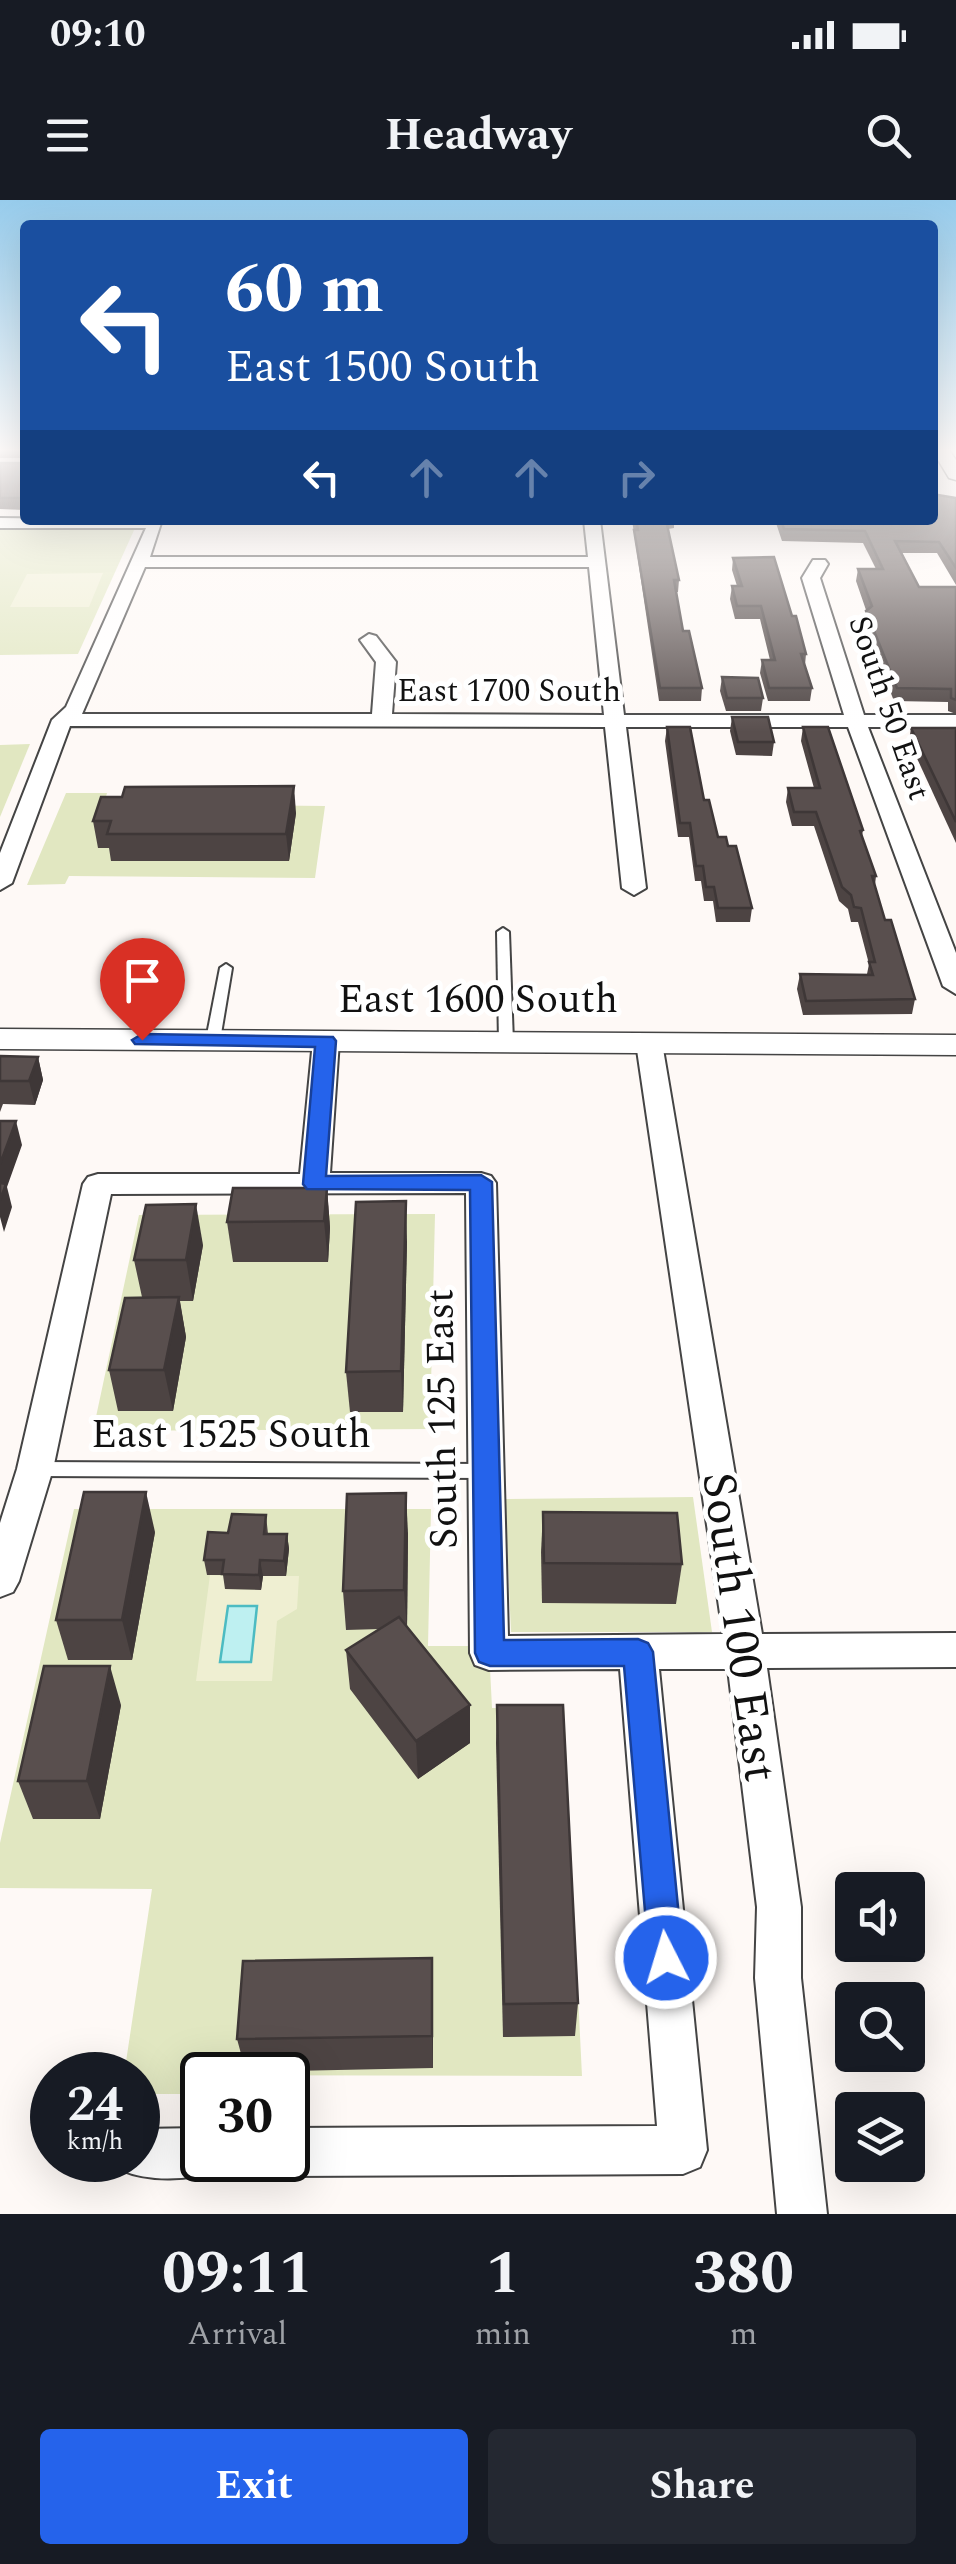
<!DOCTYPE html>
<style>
:root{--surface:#171b24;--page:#242831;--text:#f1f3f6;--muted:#9ea1a6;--accent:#2563eb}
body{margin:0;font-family:Spectral,serif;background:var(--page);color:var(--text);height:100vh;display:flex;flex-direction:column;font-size:38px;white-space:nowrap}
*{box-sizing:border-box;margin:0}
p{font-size:32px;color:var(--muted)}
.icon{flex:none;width:55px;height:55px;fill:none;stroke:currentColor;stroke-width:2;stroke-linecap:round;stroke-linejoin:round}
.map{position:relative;height:2014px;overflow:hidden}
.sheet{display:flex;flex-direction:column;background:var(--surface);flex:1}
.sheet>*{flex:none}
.guide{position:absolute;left:20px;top:20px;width:918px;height:305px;border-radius:10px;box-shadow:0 10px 40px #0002;background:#1a4fa0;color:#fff;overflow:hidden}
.tools{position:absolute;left:835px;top:1672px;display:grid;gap:20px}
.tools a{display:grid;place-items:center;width:90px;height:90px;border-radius:10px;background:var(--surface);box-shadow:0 10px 40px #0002;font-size:50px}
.speed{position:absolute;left:30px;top:1852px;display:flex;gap:20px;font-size:50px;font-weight:700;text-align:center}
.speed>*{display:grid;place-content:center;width:130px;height:130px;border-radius:50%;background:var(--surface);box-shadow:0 10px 40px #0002;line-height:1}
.speed small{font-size:25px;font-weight:400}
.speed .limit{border:5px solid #111;border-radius:15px;background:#fff;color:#111}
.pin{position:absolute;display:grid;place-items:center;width:85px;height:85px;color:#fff;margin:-102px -42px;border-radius:50% 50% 50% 0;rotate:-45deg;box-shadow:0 0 10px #0007}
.pin .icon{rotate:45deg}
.me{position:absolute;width:110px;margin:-55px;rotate:355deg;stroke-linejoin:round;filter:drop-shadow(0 0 8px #0008)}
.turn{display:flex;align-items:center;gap:35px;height:210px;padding:0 40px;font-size:45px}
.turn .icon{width:130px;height:130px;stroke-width:2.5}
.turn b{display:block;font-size:70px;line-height:85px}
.lanes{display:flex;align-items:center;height:95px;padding:0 40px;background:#0003;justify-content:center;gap:50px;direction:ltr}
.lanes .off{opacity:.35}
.eta{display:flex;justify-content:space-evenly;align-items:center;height:170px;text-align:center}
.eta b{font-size:60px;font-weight:700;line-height:70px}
.cta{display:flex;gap:20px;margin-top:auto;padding:20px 40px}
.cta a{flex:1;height:115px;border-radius:10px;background:var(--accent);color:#fff;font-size:40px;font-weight:700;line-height:115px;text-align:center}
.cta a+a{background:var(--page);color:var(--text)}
.status{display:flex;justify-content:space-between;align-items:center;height:70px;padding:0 50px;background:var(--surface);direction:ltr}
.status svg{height:28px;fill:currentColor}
header{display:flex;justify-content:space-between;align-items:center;height:130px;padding:0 40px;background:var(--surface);font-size:45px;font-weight:700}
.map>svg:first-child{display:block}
.green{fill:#e1e7c1}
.pitch{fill:#efefd2}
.water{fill:#bef0f1;stroke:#4cbbc2;stroke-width:2.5}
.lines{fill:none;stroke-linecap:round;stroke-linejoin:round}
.service-casing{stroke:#444;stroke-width:4}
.minor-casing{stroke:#444;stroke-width:4}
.tertiary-casing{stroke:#444;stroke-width:3}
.service{fill:#fff;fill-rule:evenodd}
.minor{fill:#fff;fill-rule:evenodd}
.tertiary{fill:#fff;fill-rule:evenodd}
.wall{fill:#4d4443}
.shaded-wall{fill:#3e3737}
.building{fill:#594f4e;stroke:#3e3737;stroke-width:2.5}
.route{fill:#2563eb;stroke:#184099;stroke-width:2.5}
.labels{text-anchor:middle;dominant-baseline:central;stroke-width:10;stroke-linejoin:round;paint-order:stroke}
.far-street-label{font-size:32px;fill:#111;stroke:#fff}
.street-label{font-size:40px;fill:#111;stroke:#fff}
.near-street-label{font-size:48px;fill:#111;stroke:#fff}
</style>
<div class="status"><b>09:10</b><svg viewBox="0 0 49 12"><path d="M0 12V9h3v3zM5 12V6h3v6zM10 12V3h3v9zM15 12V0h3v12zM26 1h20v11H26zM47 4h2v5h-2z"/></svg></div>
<header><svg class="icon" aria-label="menu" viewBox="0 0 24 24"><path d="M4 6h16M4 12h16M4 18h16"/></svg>Headway<svg class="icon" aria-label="search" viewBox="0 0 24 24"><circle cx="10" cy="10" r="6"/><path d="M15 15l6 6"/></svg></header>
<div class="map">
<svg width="956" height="2014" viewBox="0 0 956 2014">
<rect width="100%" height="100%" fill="#fef9f6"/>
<!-- green -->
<g class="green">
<polygon points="0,328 135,328 78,454 0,455"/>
<polygon points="30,544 0,617 0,545"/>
<polygon points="66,593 107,593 104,604 325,606 315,678 69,676 65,684 27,685"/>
<polygon points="435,1014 430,1229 93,1231 139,1015"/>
<polygon points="693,1297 712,1432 511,1432 505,1299"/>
<polygon points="74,1309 431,1309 428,1446 470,1446 490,1468 492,1508 564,1508 582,1876 202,1875 202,1879 182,1879 181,1894 138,1894 138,1875 124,1875 152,1689 0,1688 0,1643"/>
</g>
<!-- pitch -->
<g class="pitch">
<polygon points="103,373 89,407 10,407 27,374"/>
<polygon points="210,1375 227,1376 226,1389 260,1390 263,1376 299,1376 297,1409 277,1421 272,1481 196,1481"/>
</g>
<!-- water -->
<polygon class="water" points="228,1406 257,1406 251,1462 220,1462"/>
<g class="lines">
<defs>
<g id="service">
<polygon points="503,728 509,732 513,842 506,846 499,842 497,732"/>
<polygon points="226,764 232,768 220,840 213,844 206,840 220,768"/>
<polygon points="36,1262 487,1264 493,1266 496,1271 493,1276 487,1278 36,1276 30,1274 27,1269 30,1264"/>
</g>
<g id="minor">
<path d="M0,318L162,320L150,357H588L584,320H600L624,515H844L802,378L813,360H825L828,364L820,378L864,515H956V527H868L956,753V794L943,786L848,527H626L646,688L634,695L622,688L605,527L70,526L12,683L0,690V653L52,520L66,507L146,328H0ZM145,367H589L604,515L392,514L396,462L376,436L369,434L360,440L376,462L372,514H82Z"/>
<polygon points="326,833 339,841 330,973 481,973 491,976 496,983 508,1436 723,1434 636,843 649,835 662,843 762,1434 956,1433 956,1467 767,1468 801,1707 801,1778 827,2014 777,2014 755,1778 757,1707 728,1469 659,1469 707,1950 700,1967 683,1974 288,1976 271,1969 267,1960 288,1960 288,1928 657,1926 620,1469 489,1470 475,1465 470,1453 466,993 111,994 53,1269 19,1381 13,1392 0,1397 0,1323 17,1269 83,984 88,977 98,974 300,974 313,841"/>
<path d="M202,1928V1960H223L219,1969C191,1981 149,1982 121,1970L116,1960H138V1929Z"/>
</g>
<g id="tertiary">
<polygon points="932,250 949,250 956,260 956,280 949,278"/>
<polygon points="0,829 956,835 956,855 0,849"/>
</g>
</defs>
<!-- service casing -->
<use href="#service" class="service-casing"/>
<!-- minor casing -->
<use href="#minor" class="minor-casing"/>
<!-- tertiary casing -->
<use href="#tertiary" class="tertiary-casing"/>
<!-- service -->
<use href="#service" class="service"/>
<!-- minor -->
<use href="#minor" class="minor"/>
<!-- tertiary -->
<use href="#tertiary" class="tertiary"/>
</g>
<!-- wall -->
<g class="wall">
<rect x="0" y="250" width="25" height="8"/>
<polygon points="0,263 25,263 25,310 0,309"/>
<polygon points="956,298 956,385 937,353 902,353 919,387 956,387 956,514 948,511 948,502 894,501 863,423 866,410 856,381 858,369 876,369 863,343 782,341 776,323 674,324 674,328 668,329 679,380 678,392 676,392 683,431 702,488 701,501 659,501 632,320 932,320"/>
<polygon points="733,358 792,416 806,454 805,465 812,488 810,501 768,501 760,473 762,460 770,460 760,419 735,419 730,399 732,386 737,386 732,370"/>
<polygon points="722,477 763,498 761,511 726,511 720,491"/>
<polygon points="732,517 774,542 772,556 736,555 730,531"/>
<polygon points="667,527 704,600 718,637 728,646 752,708 750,722 716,722 713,701 704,701 701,681 695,681 689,637 678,637 665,541"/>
<polygon points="803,527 863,630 862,636 876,676 875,685 885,720 915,799 912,814 803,815 797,789 800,774 867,774 869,764 858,722 851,722 848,709 839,701 814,626 792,626 786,602 788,588 814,588 801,541"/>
<polygon points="911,528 956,528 956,643 909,541"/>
<polygon points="296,613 289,661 111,661 109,648 98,648 93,621"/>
<polygon points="0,856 38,857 43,880 35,905 3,904 0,912"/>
<polygon points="327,988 330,1028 328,1062 233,1062 227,1022"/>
<polygon points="407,1042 403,1212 350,1212 346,1172"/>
<polygon points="203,1045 193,1101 180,1101 186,1137 173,1211 118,1211 109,1170 142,1097 134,1060"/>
<polygon points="543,1312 682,1364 676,1404 542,1403 541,1352"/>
<polygon points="266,1315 268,1334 287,1334 289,1349 286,1376 263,1376 261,1390 225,1389 223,1375 207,1375 204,1360 228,1333"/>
<polygon points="155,1332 132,1460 68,1460 56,1420"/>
<polygon points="408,1333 407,1427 470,1505 470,1543 418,1579 350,1489 346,1450 380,1429 346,1430 343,1391"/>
<polygon points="121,1505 100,1619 33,1619 18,1581"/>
<polygon points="497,1505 578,1803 575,1836 503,1837 496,1543"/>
<polygon points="433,1792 433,1868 246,1872 237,1839"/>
</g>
<!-- shaded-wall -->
<g class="shaded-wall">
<polygon points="294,586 296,613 289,661 286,634"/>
<polygon points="38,857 43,880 35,905 29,881"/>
<polygon points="16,921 22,945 7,987 12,1007 4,1032 0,1017 0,964"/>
<polygon points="327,988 330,1028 328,1062 324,1021"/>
<polygon points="406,1001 407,1042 403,1212 401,1171"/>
<polygon points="196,1004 203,1045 193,1101 186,1060"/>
<polygon points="179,1097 186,1137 173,1211 164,1170"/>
<polygon points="146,1292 155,1332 132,1460 122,1420"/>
<polygon points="406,1293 408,1333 407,1429 404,1390"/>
<polygon points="287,1334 289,1349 286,1376 284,1361"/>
<polygon points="260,1360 263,1376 261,1390 259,1375"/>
<polygon points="110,1466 121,1505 100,1619 87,1581"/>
<polygon points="470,1505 470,1543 418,1579 416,1541"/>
<polygon points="432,1758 433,1792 433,1868 432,1836"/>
</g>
<!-- building -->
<g class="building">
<rect x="0" y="263" width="25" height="35"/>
<polygon points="932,294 956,298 956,368 939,342 895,341 919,387 956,387 956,500 951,498 951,489 897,488 866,411 872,406 858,369 883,369 865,331 784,329 781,320 932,320"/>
<polygon points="636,320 666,320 679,380 674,380 683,431 689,431 702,488 660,488 634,330 638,330"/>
<polygon points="774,357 792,416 796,416 806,454 801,454 812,488 769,488 762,460 775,460 761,406 737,406 732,386 742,386 733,358"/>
<polygon points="722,477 758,478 763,498 727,498"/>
<polygon points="732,517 768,517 774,542 738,542"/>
<polygon points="667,527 690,527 704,600 709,600 718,637 726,637 728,646 736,646 752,708 718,708 714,687 706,687 703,666 696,666 690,623 680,623"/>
<polygon points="803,527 828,527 863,630 860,631 876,676 872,676 885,720 891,720 915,799 806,801 800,774 873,775 869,762 875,762 861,708 854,707 851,695 842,687 816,612 794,612 788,588 820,588"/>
<polygon points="911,528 956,528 956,622"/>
<polygon points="294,586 286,634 107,634 111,621 93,621 101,597 122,597 125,587"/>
<polygon points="0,856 38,857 29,881 0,881"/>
<polygon points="0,921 16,921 0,964"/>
<polygon points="0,983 6,984 0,1000"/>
<polygon points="233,988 327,988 324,1021 227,1022"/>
<polygon points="406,1001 401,1171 346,1172 356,1002"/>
<polygon points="196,1004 186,1060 134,1060 146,1005"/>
<polygon points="179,1097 164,1170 109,1170 125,1098"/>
<polygon points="84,1292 146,1292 122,1420 56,1420"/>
<polygon points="406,1293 404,1390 343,1391 347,1294"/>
<polygon points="543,1312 677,1313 682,1364 544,1363"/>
<polygon points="232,1314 266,1315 264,1334 287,1334 284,1361 260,1360 259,1375 222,1374 224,1360 204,1360 208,1332 228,1333"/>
<polygon points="399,1417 470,1505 416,1541 346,1450"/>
<polygon points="44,1466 110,1466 87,1581 18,1581"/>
<polygon points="497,1505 563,1505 578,1803 504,1804"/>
<polygon points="432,1758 432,1836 237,1839 243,1761"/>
</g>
<!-- sky -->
<linearGradient id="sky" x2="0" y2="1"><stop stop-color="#97ccec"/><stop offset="0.47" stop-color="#fffcfb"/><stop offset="1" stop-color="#fffcfb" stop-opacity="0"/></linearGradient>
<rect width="956" height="532" fill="url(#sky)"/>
<!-- route -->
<polygon class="route" points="142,834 333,837 336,841 326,976 481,975 492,982 504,1440 638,1439 648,1443 653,1452 683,1758 678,1771 666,1776 654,1771 649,1758 624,1466 490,1466 479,1462 475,1453 470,990 307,989 303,984 315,847 135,844 132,840"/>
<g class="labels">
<!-- far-street labels -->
<g class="far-street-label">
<text x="509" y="491">East 1700 South</text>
<text transform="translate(889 508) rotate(71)">South 50 East</text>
</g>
<!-- street labels -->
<g class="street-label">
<text x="478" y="800">East 1600 South</text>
<text transform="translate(443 1219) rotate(-91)">South 125 East</text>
<text x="231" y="1235">East 1525 South</text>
</g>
<!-- near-street labels -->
<g class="near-street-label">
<text transform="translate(739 1427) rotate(82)">South 100 East</text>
</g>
</g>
</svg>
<div class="tools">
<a><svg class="icon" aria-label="sound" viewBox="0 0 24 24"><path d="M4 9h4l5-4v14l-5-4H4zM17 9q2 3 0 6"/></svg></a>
<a><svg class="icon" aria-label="search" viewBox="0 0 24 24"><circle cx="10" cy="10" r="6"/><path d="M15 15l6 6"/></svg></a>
<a><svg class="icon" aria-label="layers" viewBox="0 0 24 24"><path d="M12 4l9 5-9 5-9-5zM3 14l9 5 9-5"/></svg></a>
</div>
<div class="speed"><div>24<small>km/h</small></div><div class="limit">30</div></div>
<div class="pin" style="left:142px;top:840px;background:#d93025"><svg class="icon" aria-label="arrive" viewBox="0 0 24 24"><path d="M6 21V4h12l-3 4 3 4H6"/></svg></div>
<svg class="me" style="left:666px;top:1758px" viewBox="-20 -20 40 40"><circle r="17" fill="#2563eb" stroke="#fff" stroke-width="3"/><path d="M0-11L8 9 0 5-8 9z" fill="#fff"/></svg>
<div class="guide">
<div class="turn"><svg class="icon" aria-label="left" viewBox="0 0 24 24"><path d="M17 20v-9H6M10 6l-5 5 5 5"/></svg><div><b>60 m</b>East 1500 South</div></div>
<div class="lanes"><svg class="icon" aria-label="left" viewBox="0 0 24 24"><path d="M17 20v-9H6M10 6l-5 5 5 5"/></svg><svg class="icon off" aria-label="ahead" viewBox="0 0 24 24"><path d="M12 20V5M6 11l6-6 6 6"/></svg><svg class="icon off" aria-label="ahead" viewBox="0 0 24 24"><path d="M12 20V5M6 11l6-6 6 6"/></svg><svg class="icon off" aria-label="right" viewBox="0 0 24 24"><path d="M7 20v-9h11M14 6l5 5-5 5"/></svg></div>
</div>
</div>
<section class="sheet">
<div class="eta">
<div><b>09:11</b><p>Arrival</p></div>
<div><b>1</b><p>min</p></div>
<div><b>380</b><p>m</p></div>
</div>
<div class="cta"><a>Exit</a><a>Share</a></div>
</section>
